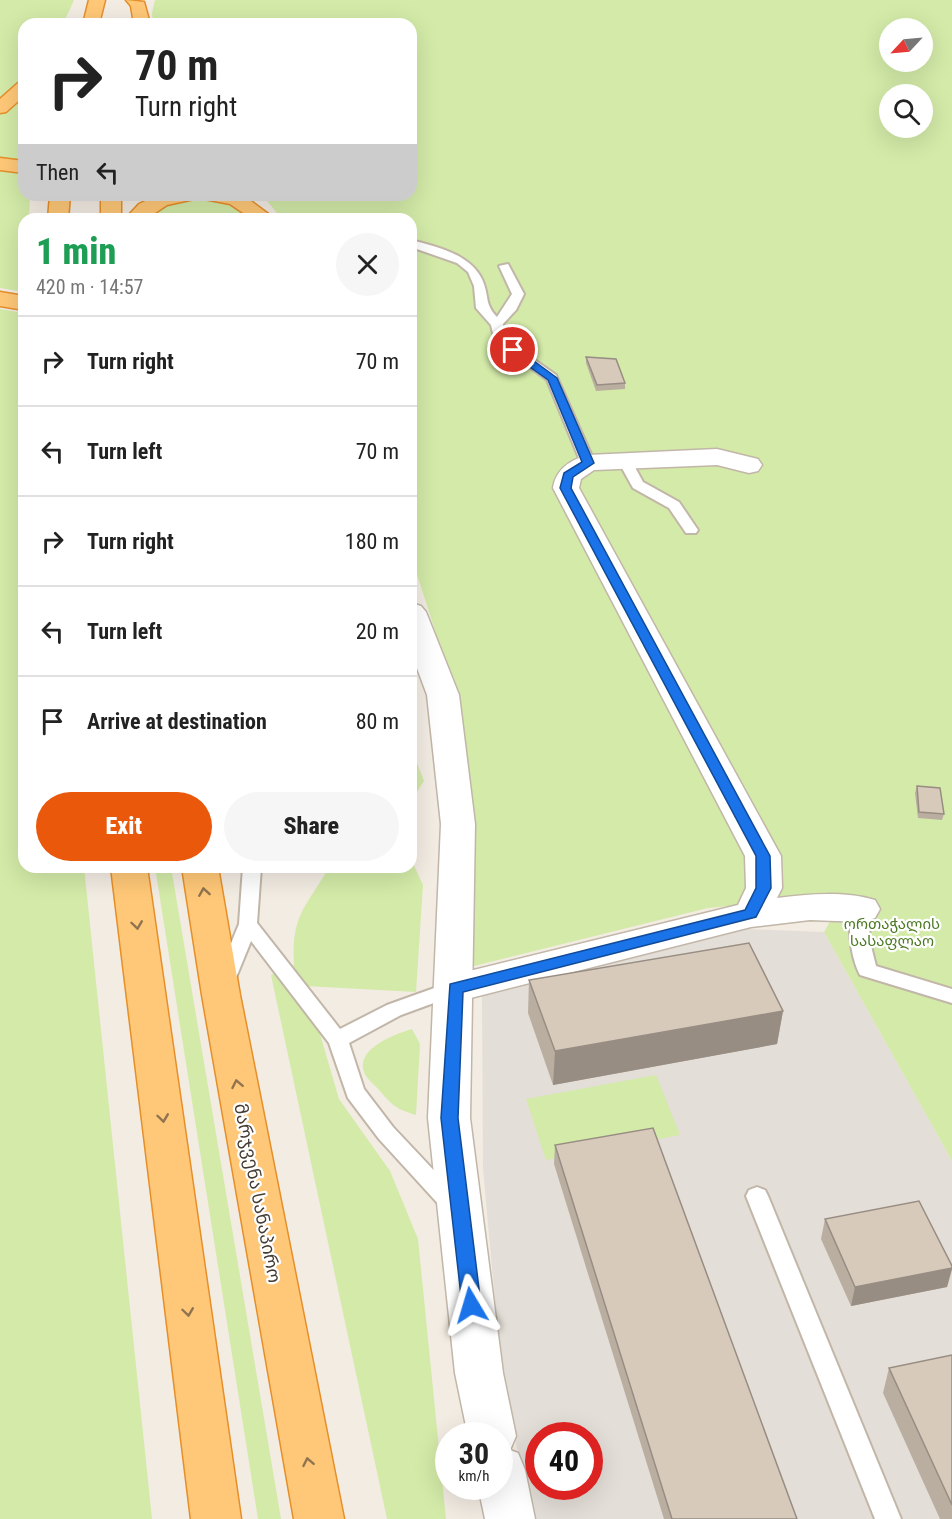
<!DOCTYPE html>
<meta charset="utf-8">
<style>
:root{--surface:#fff;--page:#f6f6f6;--text:#222;--muted:#767676;--line:#e0e0e0;--accent:#ea580c}
body{margin:0;font-family:"Roboto Condensed","Noto Sans Georgian",sans-serif;background:var(--page);color:var(--text);height:100vh;display:flex;flex-direction:column;font-size:22px;white-space:nowrap}
*{box-sizing:border-box;margin:0}
p{font-size:20px;color:var(--muted)}
.icon{flex:none;width:33px;height:33px;fill:none;stroke:currentColor;stroke-width:2;stroke-linecap:round;stroke-linejoin:round}
.map{position:relative;flex:1;overflow:hidden}
.drawer{position:absolute;left:18px;top:213px;width:399px;height:660px;display:flex;flex-direction:column;background:var(--surface);border-radius:18px;box-shadow:0 6px 24px #0002}
.drawer>*{flex:none}
.guide{position:absolute;left:18px;top:18px;width:399px;height:183px;border-radius:18px;box-shadow:0 6px 24px #0002;background:#fff;color:var(--text);overflow:hidden}
.needle{width:39px;rotate:244deg}
.fabs{position:absolute;left:879px;top:18px;display:grid;gap:12px}
.fabs a{display:grid;place-items:center;width:54px;height:54px;border-radius:50%;background:var(--surface);box-shadow:0 6px 24px #0002;font-size:30px}
.speed{position:absolute;left:435px;top:1422px;display:flex;gap:12px;font-size:30px;font-weight:700;text-align:center}
.speed>*{display:grid;place-content:center;width:78px;height:78px;border-radius:50%;background:var(--surface);box-shadow:0 6px 24px #0002;line-height:1}
.speed small{font-size:15px;font-weight:400}
.speed .limit{border:9px solid #d22;background:#fff;color:#111}
.pin{position:absolute;display:grid;place-items:center;width:51px;height:51px;color:#fff;margin:-26px;border:3px solid #fff;border-radius:50%;box-shadow:0 2px 6px #0007}
.me{position:absolute;width:66px;margin:-33px;rotate:353deg;stroke-linejoin:round;filter:drop-shadow(0 0 4px #0008)}
.turn{display:flex;align-items:center;gap:21px;height:126px;padding:0 18px;font-size:27px}
.turn .icon{width:78px;height:78px;stroke-width:2.5}
.turn b{display:block;font-size:42px;line-height:51px}
.then{display:flex;align-items:center;height:57px;padding:0 18px;background:#0003;gap:12px;font-size:22px}
.round{display:grid;place-items:center;flex:none;width:63px;height:63px;border-radius:32px;background:var(--page)}
.summary{display:flex;align-items:center;justify-content:space-between;height:102px;padding:0 18px}
h1{font-size:36px;font-weight:800;line-height:45px;color:#1e9e55}
.primary-button{display:flex;gap:12px;margin-top:auto;padding:12px 18px}
.primary-button a{flex:1;height:69px;border-radius:36px;background:var(--accent);color:#fff;font-size:24px;font-weight:800;line-height:69px;text-align:center}
.primary-button a+a{background:var(--page);color:var(--text)}
ul{padding:0;list-style:none}
li{display:flex;align-items:center;gap:18px;height:90px;padding:0 18px;border-top:2px solid var(--line)}
li div{flex:1}
li b{display:block;font-size:22px}
li em{font-style:normal}
.map>svg:first-child{display:block}
.industrial{fill:#e4ded8;fill-rule:evenodd}
.green{fill:#d3eaa8;fill-rule:evenodd}
.lines{fill:none;stroke-linecap:round;stroke-linejoin:round}
.service-casing{stroke:#c1b6a8;stroke-width:4}
.minor-casing{stroke:#c1b6a8;stroke-width:3}
.tertiary-casing{stroke:#c1b6a8;stroke-width:3}
.trunk-casing{stroke:#e68f29;stroke-width:3}
.service{fill:#fff;fill-rule:evenodd}
.minor{fill:#fff;fill-rule:evenodd}
.tertiary{fill:#fff;fill-rule:evenodd}
.trunk{fill:#ffc878;fill-rule:evenodd}
.wall{fill:#baaea1}
.shaded-wall{fill:#978d83}
.building{fill:#d8cabb;stroke:#978d83;stroke-width:1.5}
.oneway{stroke:#8f744f}
.route{fill:#1a73e8;stroke:#114b97;stroke-width:1.5}
.labels{text-anchor:middle;dominant-baseline:central;stroke-width:4.5;stroke-linejoin:round;paint-order:stroke}
.park-label{font-size:15px;fill:#4c7923;stroke:#fff}
.near-street-label{font-size:18px;fill:#453c33;stroke:#fff}
</style>
<div class="map">
<svg width="952" height="1519" viewBox="0 0 952 1519">
<rect width="100%" height="100%" fill="#f3ece3"/>
<!-- industrial -->
<path class="industrial" d="M748,929L824,932L952,1161V1519H534L503,1389L483,1169L482,996ZM538,1436H590V1486H538Z"/>
<!-- green -->
<g class="green">
<polygon points="0,0 74,0 63,24 24,24 24,78 0,99"/>
<path d="M155,0H952V1161L824,932L845,895L708,908L474,966V816L442,652L411,556V219H282L262,195H411V24H153L152,13ZM890,28H922V62H890ZM890,94H922V128H890Z"/>
<polygon points="24,90 24,162 0,161 0,112"/>
<polygon points="0,167 24,174 24,195 30,195 29,219 24,219 24,292 0,288"/>
<path d="M184,197C208,197 236,196 249,219H142L152,209Z"/>
<polygon points="0,309 24,313 24,867 84,867 152,1519 0,1519"/>
<polygon points="411,747 424,781 411,801"/>
<path d="M411,859L423,885L416,992L306,986L339,1099L390,1171L418,1239L446,1519H387L271,975L294,965C291,914 306,908 329,867H411Z"/>
<polygon points="155,867 171,867 281,1519 258,1519"/>
<path d="M412,1029L420,1044L416,1115C396,1109 393,1106 379,1090C375,1085 369,1081 366,1076C351,1050 395,1034 412,1029Z"/>
<polygon points="656,1075 680,1135 546,1160 526,1099"/>
</g>
<g class="lines">
<defs>
<g id="service">
<polygon points="376,215 382,219 372,219"/>
<path d="M411,240C438,247 474,255 484,284C489,299 485,304 497,317L512,294L499,266L508,264L524,294L516,310L503,324L506,340L556,375L595,463L593,466H583L581,463L547,380L495,342L491,325L476,308L474,286L468,272L457,263L411,247Z"/>
<polygon points="625,457 630,458 643,482 679,502 698,530 696,533 686,533 669,508 633,488 618,461"/>
<polygon points="243,867 261,867 257,923 340,1029 387,1005 454,981 461,983 464,988 461,993 401,1015 349,1043 364,1089 393,1127 458,1196 461,1202 458,1208 450,1211 442,1208 379,1139 348,1098 329,1043 251,941 233,985 219,985 216,980 239,924"/>
<path d="M862,903L868,905L871,909L869,938L876,966L952,989V1003L860,975C851,958 845,922 856,905Z"/>
<polygon points="757,1187 765,1190 768,1196 901,1519 875,1519 746,1196 749,1190"/>
</g>
<path id="minor" d="M717,449L758,459L762,465L758,471L749,473L717,465L594,470L581,479L579,488L781,856L782,888L777,898C809,894 844,891 875,900L880,909L875,918L862,922L810,920L751,927L455,1002L441,998L436,988L441,978L738,905L746,888L745,856L553,488C556,469 570,460 588,455Z"/>
<polygon id="tertiary" points="411,603 421,606 426,612 459,695 475,824 470,1118 503,1373 516,1436 510,1450 518,1453 525,1470 535,1519 485,1519 478,1486 500,1486 500,1436 468,1436 455,1373 428,1118 441,824 427,695 411,652"/>
<g id="trunk">
<polygon points="89,0 105,0 99,24 83,24"/>
<polygon points="126,0 144,2 150,24 134,24 131,6"/>
<polygon points="24,82 24,96 6,112 0,113 0,99 18,83"/>
<polygon points="0,158 24,161 24,173 0,170"/>
<polygon points="50,195 70,195 68,219 48,219"/>
<rect x="101" y="195" width="20" height="24"/>
<polygon points="158,195 243,195 275,219 252,219 230,204 199,198 167,205 146,219 125,219 139,204"/>
<polygon points="0,292 24,296 24,310 0,306"/>
<polygon points="111,867 147,867 241,1519 191,1519"/>
<polygon points="182,867 218,867 240,995 344,1519 294,1519 202,995"/>
</g>
</defs>
<!-- service casing -->
<use href="#service" class="service-casing"/>
<!-- minor casing -->
<use href="#minor" class="minor-casing"/>
<!-- tertiary casing -->
<use href="#tertiary" class="tertiary-casing"/>
<!-- trunk casing -->
<use href="#trunk" class="trunk-casing"/>
<!-- service -->
<use href="#service" class="service"/>
<!-- minor -->
<use href="#minor" class="minor"/>
<!-- tertiary -->
<use href="#tertiary" class="tertiary"/>
<!-- trunk -->
<use href="#trunk" class="trunk"/>
</g>
<!-- wall -->
<g class="wall">
<polygon points="586,357 625,383 625,389 596,391 586,363"/>
<polygon points="917,786 944,814 942,820 918,818 915,793"/>
<polygon points="529,980 783,1011 777,1044 553,1085 528,1013"/>
<polygon points="555,1145 797,1519 664,1519 554,1164"/>
<polygon points="825,1219 952,1266 952,1270 947,1287 851,1306 821,1239"/>
<polygon points="952,1355 952,1519 940,1519 883,1393 889,1368"/>
</g>
<!-- shaded-wall -->
<g class="shaded-wall">
<polygon points="783,1011 777,1044 553,1085 555,1051"/>
<polygon points="952,1268 947,1287 851,1306 855,1287"/>
</g>
<!-- building -->
<g class="building">
<polygon points="586,357 616,359 625,383 597,385"/>
<polygon points="917,786 940,788 944,814 919,812"/>
<polygon points="749,943 783,1011 555,1051 529,980"/>
<polygon points="653,1128 797,1519 672,1519 555,1145"/>
<polygon points="919,1201 952,1266 952,1268 855,1287 825,1219"/>
<polygon points="952,1355 952,1505 889,1368"/>
</g>
<!-- one-way arrows -->
<defs><path id="oneway-chevron" d="M-2-3.5L2.5 0L-2 3.5" fill="none" stroke-width="1.6" stroke-linecap="round" stroke-linejoin="round" transform="scale(1.5)"/></defs>
<g class="oneway">
<use href="#oneway-chevron" transform="translate(204 892) rotate(-99)"/>
<use href="#oneway-chevron" transform="translate(137 925) rotate(82)"/>
<use href="#oneway-chevron" transform="translate(237 1084) rotate(-101)"/>
<use href="#oneway-chevron" transform="translate(163 1118) rotate(82)"/>
<use href="#oneway-chevron" transform="translate(188 1312) rotate(82)"/>
<use href="#oneway-chevron" transform="translate(308 1462) rotate(-101)"/>
</g>
<!-- route -->
<polygon class="route" points="509,348 516,348 557,378 594,463 573,477 571,488 770,856 771,888 756,917 463,992 458,1118 481,1305 478,1311 471,1313 465,1311 462,1305 441,1118 450,984 745,910 756,888 756,856 560,488 564,473 582,462 548,380 509,352"/>
<g class="labels">
<!-- park labels -->
<g class="park-label">
<text x="892" y="924">ორთაჭალის<tspan x="892" dy="17">სასაფლაო</tspan></text>
</g>
<!-- near-street labels -->
<g class="near-street-label">
<text transform="translate(258 1193) rotate(79)">მარჯვენა სანაპირო</text>
</g>
</g>
</svg>
<div class="fabs">
<a><svg class="needle" viewBox="-14 -14 28 28"><path d="M0-13l5 13h-10z" fill="#e53935"/><path d="M0 13l5-13h-10z" fill="#767676"/></svg></a>
<a><svg class="icon" aria-label="search" viewBox="0 0 24 24"><circle cx="10" cy="10" r="6"/><path d="M15 15l6 6"/></svg></a>
</div>
<div class="speed"><div>30<small>km/h</small></div><div class="limit">40</div></div>
<div class="pin" style="left:513px;top:350px;background:#d93025"><svg class="icon" aria-label="arrive" viewBox="0 0 24 24"><path d="M6 21V4h12l-3 4 3 4H6"/></svg></div>
<svg class="me" style="left:471px;top:1305px" viewBox="-20 -20 40 40"><path d="M0-17L14 15 0 8-14 15z" fill="#1a73e8" stroke="#fff" stroke-width="4"/></svg>
<div class="guide">
<div class="turn"><svg class="icon" aria-label="right" viewBox="0 0 24 24"><path d="M7 20v-9h11M14 6l5 5-5 5"/></svg><div><b>70 m</b>Turn right</div></div>
<div class="then">Then<svg class="icon" aria-label="left" viewBox="0 0 24 24"><path d="M17 20v-9H6M10 6l-5 5 5 5"/></svg></div>
</div>
<section class="drawer">
<div class="summary"><div><h1>1 min</h1><p>420 m · 14:57</p></div><a class="round"><svg class="icon" aria-label="close" viewBox="0 0 24 24"><path d="M6 6l12 12M18 6L6 18"/></svg></a></div>
<ul>
<li><svg class="icon" aria-label="right" viewBox="0 0 24 24"><path d="M7 20v-9h11M14 6l5 5-5 5"/></svg><div><b>Turn right</b></div><em>70 m</em></li>
<li><svg class="icon" aria-label="left" viewBox="0 0 24 24"><path d="M17 20v-9H6M10 6l-5 5 5 5"/></svg><div><b>Turn left</b></div><em>70 m</em></li>
<li><svg class="icon" aria-label="right" viewBox="0 0 24 24"><path d="M7 20v-9h11M14 6l5 5-5 5"/></svg><div><b>Turn right</b></div><em>180 m</em></li>
<li><svg class="icon" aria-label="left" viewBox="0 0 24 24"><path d="M17 20v-9H6M10 6l-5 5 5 5"/></svg><div><b>Turn left</b></div><em>20 m</em></li>
<li><svg class="icon" aria-label="arrive" viewBox="0 0 24 24"><path d="M6 21V4h12l-3 4 3 4H6"/></svg><div><b>Arrive at destination</b></div><em>80 m</em></li>
</ul>
<div class="primary-button"><a>Exit</a><a>Share</a></div>
</section>
</div>
